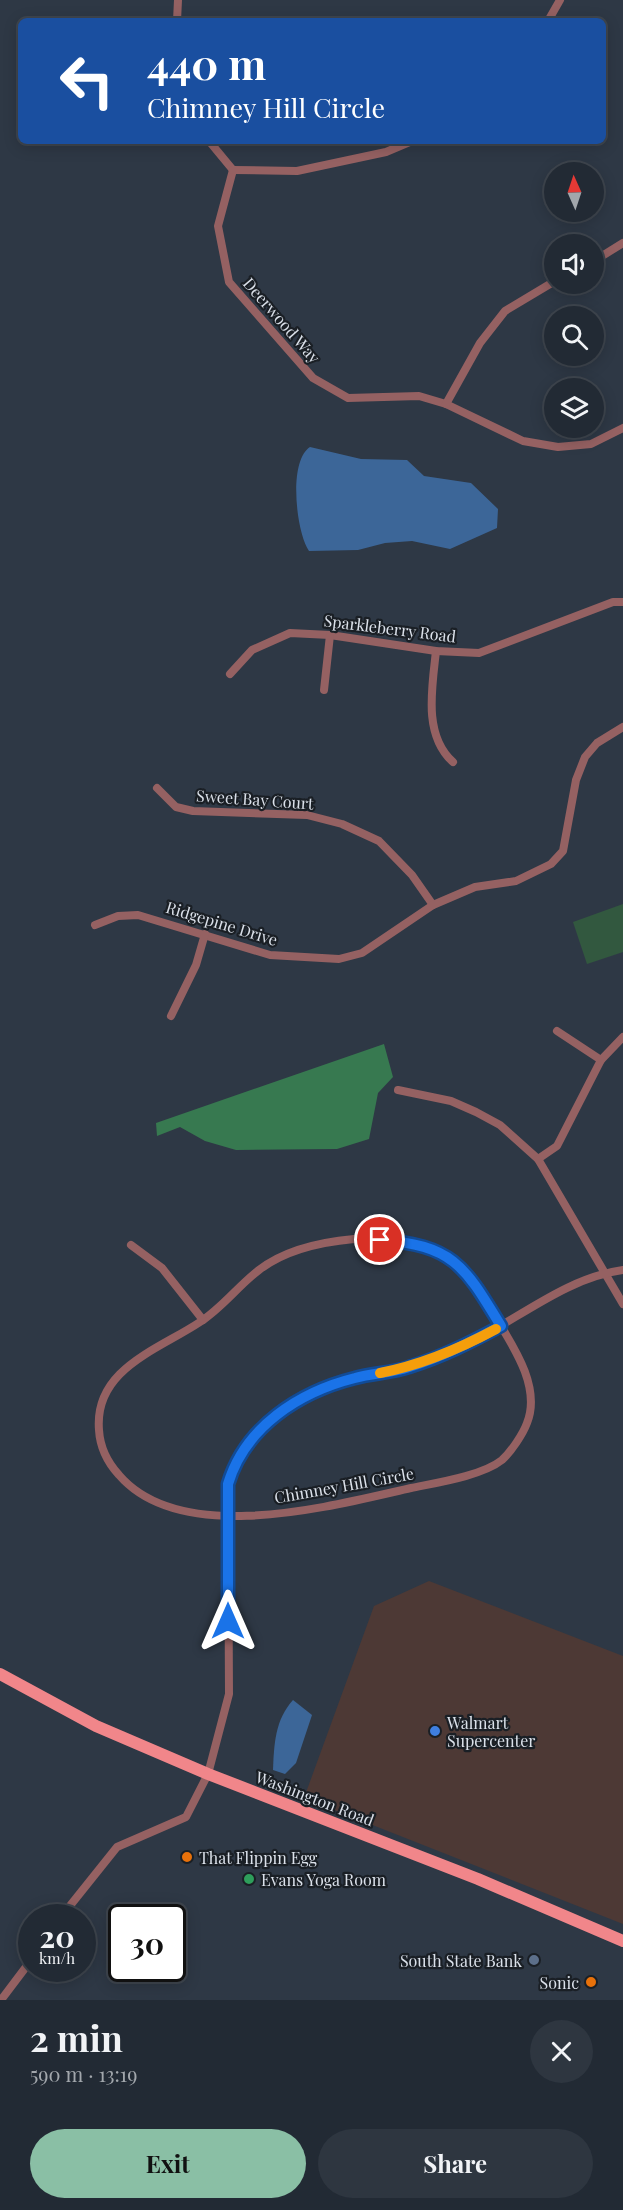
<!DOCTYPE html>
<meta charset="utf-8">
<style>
:root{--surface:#222a34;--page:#2e3640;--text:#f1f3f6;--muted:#a2a7ac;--line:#3f464f;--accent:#8abfa5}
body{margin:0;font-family:"Playfair Display",serif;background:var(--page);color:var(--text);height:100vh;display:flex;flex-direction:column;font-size:22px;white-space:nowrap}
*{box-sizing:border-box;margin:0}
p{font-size:20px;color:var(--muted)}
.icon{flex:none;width:33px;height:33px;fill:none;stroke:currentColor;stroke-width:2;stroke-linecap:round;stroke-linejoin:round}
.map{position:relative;height:2000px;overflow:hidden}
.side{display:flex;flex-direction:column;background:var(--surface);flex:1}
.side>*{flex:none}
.top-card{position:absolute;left:18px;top:18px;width:588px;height:126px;border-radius:9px;box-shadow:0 3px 15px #0003,0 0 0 2px var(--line);background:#1a4fa0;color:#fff;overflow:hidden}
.needle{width:39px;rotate:357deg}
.buttons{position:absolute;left:544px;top:162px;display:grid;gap:12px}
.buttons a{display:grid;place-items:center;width:60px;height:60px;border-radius:50%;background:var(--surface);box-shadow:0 3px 15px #0003,0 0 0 2px var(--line);font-size:30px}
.speed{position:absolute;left:18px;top:1904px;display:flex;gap:12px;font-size:30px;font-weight:700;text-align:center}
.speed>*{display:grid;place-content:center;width:78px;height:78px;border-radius:50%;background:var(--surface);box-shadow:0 3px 15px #0003,0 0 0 2px var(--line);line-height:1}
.speed small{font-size:15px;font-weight:400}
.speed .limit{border:3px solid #111;border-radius:9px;background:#fff;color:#111}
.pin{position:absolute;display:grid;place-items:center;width:51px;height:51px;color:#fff;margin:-26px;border:3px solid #fff;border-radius:50%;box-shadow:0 2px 6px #0007}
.me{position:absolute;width:66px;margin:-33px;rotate:0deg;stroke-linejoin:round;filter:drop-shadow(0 0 4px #0008)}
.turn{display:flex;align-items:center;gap:21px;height:126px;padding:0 30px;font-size:27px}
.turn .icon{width:78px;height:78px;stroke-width:2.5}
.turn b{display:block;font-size:42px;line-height:51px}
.round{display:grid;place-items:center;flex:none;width:63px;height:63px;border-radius:32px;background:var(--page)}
.summary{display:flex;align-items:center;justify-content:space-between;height:102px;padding:0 30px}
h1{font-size:36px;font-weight:700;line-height:45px}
.button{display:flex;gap:12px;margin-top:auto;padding:12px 30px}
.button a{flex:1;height:69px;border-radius:36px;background:var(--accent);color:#111;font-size:24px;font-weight:700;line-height:69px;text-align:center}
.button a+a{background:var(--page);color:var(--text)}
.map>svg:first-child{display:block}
.commercial{fill:#4d3935}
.green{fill:#32583f}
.forest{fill:#377950}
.water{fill:#3c6698}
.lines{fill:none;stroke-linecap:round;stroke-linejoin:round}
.minor{stroke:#956162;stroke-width:8}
.primary{stroke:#f1868a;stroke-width:12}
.route-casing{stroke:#114b97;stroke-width:15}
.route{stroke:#1a73e8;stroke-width:10}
.slow{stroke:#f59e0b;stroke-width:10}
.shop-dot{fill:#3f7fe0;stroke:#1a1f25;stroke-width:2}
.food-dot{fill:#e8710a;stroke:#1a1f25;stroke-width:2}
.leisure-dot{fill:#2e9e5b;stroke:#1a1f25;stroke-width:2}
.service-dot{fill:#5c6f8a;stroke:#1a1f25;stroke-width:2}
.labels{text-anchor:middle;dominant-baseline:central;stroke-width:4.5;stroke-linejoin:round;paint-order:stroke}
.street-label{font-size:16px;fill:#dbe1ea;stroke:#1a1f25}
.poi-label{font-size:16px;fill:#dbe1ea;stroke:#1a1f25;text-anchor:start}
</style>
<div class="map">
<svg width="623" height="2000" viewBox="0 0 623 2000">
<rect width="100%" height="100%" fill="#2e3845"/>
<!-- commercial -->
<polygon class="commercial" points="429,1581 623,1656 623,1924 304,1798 374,1606"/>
<!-- green -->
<polygon class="green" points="623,904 623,952 587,964 573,922"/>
<!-- forest -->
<polygon class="forest" points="384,1044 393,1077 378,1093 369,1139 337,1149 236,1150 205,1141 180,1127 157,1136 156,1123"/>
<!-- water -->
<g class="water">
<path d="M310,447L361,459L407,460L424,476L471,483L498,509L497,528L450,549L412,541L385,543L358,550L309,551C296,532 288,461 310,447Z"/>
<path d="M293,1700L312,1715L296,1763L285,1774L273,1770C274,1744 275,1720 293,1700Z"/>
</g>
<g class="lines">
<!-- minor -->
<g class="minor">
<polyline points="177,21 178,0"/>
<polyline points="548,21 560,0"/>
<polyline points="209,141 233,170"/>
<polyline points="233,170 218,226 229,282 313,378 348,398 419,396 446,404 523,441 558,447 591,444 623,428"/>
<polyline points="233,170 297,171 386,152 412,141"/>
<polyline points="594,261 623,243"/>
<polyline points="446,404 480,343 505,311 555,281"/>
<path d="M436,651C432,688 423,735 453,762"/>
<polyline points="230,674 252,650 290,633 330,635 436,651 479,653 613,602 623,602"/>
<polyline points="324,690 330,635"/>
<polyline points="157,788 176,807 193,811 307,815 342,824 379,841 412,875 433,905"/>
<polyline points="95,925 118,916 138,915 270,955 339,959 362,953 433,905 475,887 516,881 551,864 563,851 576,780 585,757 597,743 623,727"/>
<polyline points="171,1016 196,965 205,934"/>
<polyline points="557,1031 601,1060"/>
<polyline points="398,1090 451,1101 476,1112 500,1125 538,1159 623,1304"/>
<polyline points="538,1159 557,1146 601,1060 623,1037"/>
<path d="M354,1239C390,1240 434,1240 462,1266C475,1278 484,1298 493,1313C511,1343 542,1386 527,1423C523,1434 511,1452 502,1460C482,1476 435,1483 411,1488C331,1506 181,1547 119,1475C108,1463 100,1447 99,1430C94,1369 158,1350 200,1322C222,1308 238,1286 259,1270C286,1249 321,1242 354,1239Z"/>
<polyline points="131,1245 162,1268 203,1320"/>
<path d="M61,1917L117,1847L186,1817L208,1774L229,1694L228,1484C242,1435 285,1401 332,1384C357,1375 383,1375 408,1368C425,1363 443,1356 459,1348C513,1324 563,1278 623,1270"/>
<polyline points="1,2000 32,1959"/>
</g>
<!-- primary -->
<polyline class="primary" points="0,1674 96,1726 208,1774 478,1879 623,1941"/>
</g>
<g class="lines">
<defs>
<path id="route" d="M228,1621V1484C245,1427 299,1392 355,1378C373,1373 392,1373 409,1367C442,1357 471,1342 501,1326C465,1267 454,1245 380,1240"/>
</defs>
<!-- route casing -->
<use href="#route" class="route-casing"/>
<!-- route -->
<use href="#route" class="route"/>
<!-- slow -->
<path class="slow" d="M380,1373C422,1365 459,1349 496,1329"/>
</g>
<!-- markers -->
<circle class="shop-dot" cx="435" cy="1731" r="6"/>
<g class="food-dot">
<circle cx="187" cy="1857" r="6"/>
<circle cx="591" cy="1982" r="6"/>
</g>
<circle class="leisure-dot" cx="249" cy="1879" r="6"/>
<circle class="service-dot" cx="534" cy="1960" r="6"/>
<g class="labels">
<!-- street labels -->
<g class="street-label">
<text transform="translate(282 320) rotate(49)">Deerwood Way</text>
<text transform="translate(390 628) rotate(7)">Sparkleberry Road</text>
<text transform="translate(255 799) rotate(4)">Sweet Bay Court</text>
<text transform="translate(222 923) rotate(17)">Ridgepine Drive</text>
<text transform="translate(344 1485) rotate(-10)">Chimney Hill Circle</text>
<text transform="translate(315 1798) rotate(21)">Washington Road</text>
</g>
<!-- poi labels -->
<g class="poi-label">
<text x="447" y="1722">Walmart<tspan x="447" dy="18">Supercenter</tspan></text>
<text x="199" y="1857">That Flippin Egg</text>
<text x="261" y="1879">Evans Yoga Room</text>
<text x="522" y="1960" text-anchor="end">South State Bank</text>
<text x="579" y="1982" text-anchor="end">Sonic</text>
</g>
</g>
</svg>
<div class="buttons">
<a><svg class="needle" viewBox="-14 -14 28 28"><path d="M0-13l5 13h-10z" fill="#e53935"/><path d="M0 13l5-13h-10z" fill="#a2a7ac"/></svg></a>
<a><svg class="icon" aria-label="sound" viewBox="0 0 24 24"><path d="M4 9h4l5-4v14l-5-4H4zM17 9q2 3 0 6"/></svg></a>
<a><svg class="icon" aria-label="search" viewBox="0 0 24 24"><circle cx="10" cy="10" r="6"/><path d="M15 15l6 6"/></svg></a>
<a><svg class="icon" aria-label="layers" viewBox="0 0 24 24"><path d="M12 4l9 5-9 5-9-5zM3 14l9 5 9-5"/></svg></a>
</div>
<div class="speed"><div>20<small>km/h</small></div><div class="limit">30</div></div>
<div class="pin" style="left:380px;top:1240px;background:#d93025"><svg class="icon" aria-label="arrive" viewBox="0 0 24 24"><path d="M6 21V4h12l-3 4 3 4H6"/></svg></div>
<svg class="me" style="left:228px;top:1621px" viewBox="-20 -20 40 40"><path d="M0-17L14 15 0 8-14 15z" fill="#1a73e8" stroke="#fff" stroke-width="4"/></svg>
<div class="top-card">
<div class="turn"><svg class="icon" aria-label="left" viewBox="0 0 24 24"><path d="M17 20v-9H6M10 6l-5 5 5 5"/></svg><div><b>440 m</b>Chimney Hill Circle</div></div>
</div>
</div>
<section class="side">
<div class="summary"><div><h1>2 min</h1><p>590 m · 13:19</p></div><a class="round"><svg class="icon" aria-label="close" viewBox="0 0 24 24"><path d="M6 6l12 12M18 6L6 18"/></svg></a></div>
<div class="button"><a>Exit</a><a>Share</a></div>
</section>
